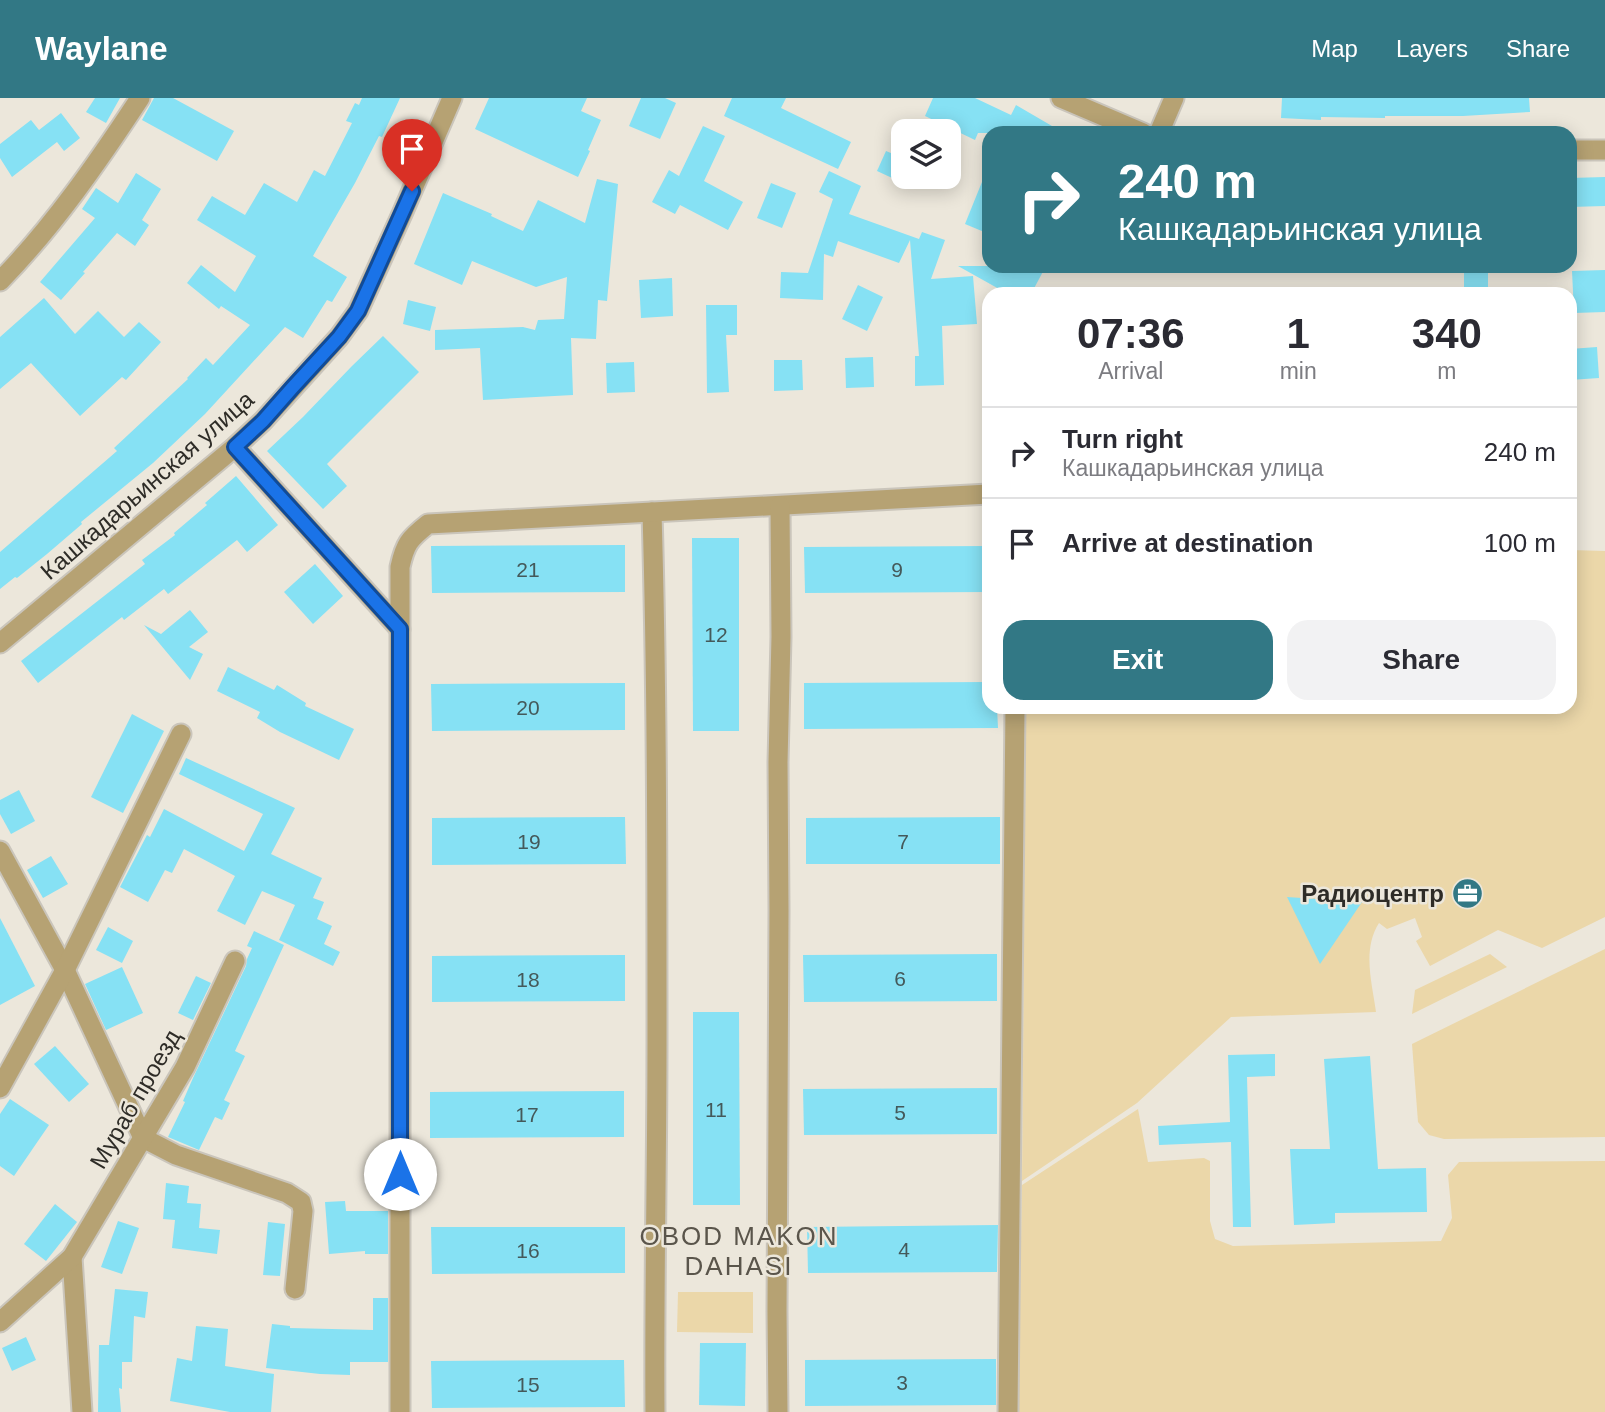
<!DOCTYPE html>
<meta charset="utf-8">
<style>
:root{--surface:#fff;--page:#f2f2f3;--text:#2b2b33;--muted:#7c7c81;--line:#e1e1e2;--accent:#327885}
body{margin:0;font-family:Helvetica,sans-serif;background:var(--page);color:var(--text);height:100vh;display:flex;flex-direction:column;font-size:26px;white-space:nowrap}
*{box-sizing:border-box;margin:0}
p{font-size:23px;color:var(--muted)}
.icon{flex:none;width:38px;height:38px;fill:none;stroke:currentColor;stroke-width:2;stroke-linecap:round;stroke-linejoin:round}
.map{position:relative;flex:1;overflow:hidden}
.drawer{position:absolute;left:982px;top:189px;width:595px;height:427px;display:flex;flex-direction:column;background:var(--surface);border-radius:21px;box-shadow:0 4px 18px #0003}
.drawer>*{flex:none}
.hud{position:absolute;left:982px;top:28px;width:595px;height:147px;border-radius:21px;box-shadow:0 4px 18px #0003;background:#327885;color:#fff;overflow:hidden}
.buttons{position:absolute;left:891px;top:21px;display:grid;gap:14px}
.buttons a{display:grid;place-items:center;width:70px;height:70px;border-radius:14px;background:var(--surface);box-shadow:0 4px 18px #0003;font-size:35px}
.pin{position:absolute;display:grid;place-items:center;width:60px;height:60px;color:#fff;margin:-72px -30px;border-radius:50% 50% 50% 0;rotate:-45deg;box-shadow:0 0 7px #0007}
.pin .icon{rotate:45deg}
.me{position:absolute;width:77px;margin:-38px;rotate:0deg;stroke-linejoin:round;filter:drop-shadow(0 0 5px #0008)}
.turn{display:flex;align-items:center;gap:24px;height:147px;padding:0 21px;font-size:32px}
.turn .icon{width:91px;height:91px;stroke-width:2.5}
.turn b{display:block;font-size:49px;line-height:60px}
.eta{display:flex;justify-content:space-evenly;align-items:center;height:119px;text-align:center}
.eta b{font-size:42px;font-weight:700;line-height:49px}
.action{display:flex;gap:14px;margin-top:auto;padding:14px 21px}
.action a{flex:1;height:80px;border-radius:21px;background:var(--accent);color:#fff;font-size:28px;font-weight:700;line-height:80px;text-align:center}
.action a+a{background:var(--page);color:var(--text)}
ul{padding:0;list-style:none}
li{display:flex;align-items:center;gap:21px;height:91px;padding:0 21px;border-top:2px solid var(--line)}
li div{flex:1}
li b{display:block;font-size:26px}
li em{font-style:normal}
header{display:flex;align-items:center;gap:42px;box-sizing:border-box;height:98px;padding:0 35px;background:var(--accent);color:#fff}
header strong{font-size:33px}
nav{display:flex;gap:38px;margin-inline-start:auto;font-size:24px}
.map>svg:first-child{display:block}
.green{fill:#ebd7a9}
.building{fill:#86e1f4}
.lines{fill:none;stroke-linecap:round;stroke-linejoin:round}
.minor-casing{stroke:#cac5bb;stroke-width:23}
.tertiary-casing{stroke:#cac5bb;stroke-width:23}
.minor{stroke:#b6a273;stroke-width:19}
.tertiary{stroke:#b6a273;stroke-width:19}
.route-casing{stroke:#114b97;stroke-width:18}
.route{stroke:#1a73e8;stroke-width:12}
.labels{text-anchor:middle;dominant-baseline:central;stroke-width:5;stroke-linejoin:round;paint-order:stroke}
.number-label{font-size:21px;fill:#44595a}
.street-label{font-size:24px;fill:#2e2c27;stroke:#ece7db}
.poi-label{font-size:24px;font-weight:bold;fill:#2e2c27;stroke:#ece7db;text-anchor:end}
.neighbourhood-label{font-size:26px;letter-spacing:2px;fill:#5a554b;stroke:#ece7db}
</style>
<header>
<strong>Waylane</strong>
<nav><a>Map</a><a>Layers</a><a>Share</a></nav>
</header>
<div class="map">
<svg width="1605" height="1314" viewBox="0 0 1605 1314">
<rect width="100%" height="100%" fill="#ece7db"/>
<!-- green -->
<g class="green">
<path d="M1570,452L1605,453V819L1542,850L1498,832L1430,868L1416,843L1422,839L1415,820L1387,831L1379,825C1362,852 1372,884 1376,914L1231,919L1137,1005L1022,1083L1026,609H1570Z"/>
<polygon points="1605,851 1605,1039 1444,1041 1429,1037 1418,1024 1412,946"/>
<polygon points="1490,856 1507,869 1412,916 1415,892"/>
<polygon points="1138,1011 1148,1064 1204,1060 1210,1063 1210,1123 1215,1141 1233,1148 1441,1143 1452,1120 1448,1077 1459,1064 1605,1063 1605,1314 1018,1314 1022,1087"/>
<polygon points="678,1194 753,1194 753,1235 677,1234"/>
</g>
<!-- building -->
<g class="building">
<polygon points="95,0 120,0 106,25 86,14"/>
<polygon points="154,0 173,0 234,33 217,63 142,22"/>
<polygon points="362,0 400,0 382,39 379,38 355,85 313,158 347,179 332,204 327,202 303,240 285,229 205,316 153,365 81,424 82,426 47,456 17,480 15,479 0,491 0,454 117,353 114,350 188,281 187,280 206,260 213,267 250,227 221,208 219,211 187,185 201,167 235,194 256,158 197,122 212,98 245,117 264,85 297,104 314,72 325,78 352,25 346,23 355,5 359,7"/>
<polygon points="489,0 587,0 581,13 601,22 588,52 590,53 578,79 475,31"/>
<polygon points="641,0 665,0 676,5 660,41 629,28"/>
<polygon points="732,0 786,0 781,10 851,44 838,71 724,18"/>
<polygon points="933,0 975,0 1011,17 1016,7 1064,35 978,35 975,42 925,18"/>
<polygon points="1282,0 1529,0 1530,14 1463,18 1385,18 1385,20 1321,19 1321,22 1281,20"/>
<polygon points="61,15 80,40 64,53 57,44 12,79 0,60 0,46 31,22 39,32"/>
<polygon points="703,28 725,38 704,83 743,104 728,132 680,107 675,116 652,104 669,72 679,78"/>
<polygon points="886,53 903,60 903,85 877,73"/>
<polygon points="988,69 989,69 989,136 965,126"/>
<polygon points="829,73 861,88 849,116 919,141 922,134 945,142 931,181 973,178 977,226 942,228 944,287 915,288 915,258 919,258 910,142 899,165 838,143 833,159 824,156 823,202 780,200 781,174 808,175 833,101 819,94"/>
<polygon points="136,75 161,91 142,122 149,127 135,148 117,135 83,174 85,175 61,202 40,184 95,120 82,111 96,90 118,105"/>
<polygon points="1605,79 1605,108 1570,109 1570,80"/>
<polygon points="597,81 618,86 607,203 598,202 596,241 571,240 573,297 483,302 480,250 435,252 435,232 523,229 535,232 538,222 564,221 567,179 536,189 472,163 462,187 414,166 443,95 492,116 491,118 523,133 538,102 585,125"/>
<polygon points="771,85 796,95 782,130 757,120"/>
<polygon points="958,168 1046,168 1031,196 1008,196"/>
<polygon points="1464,171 1488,171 1488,190 1464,189"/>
<polygon points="1605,172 1605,214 1574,215 1572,173"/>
<polygon points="672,180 673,218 641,220 639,182"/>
<polygon points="858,187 883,199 867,233 842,221"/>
<polygon points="44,200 75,236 98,213 124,239 139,224 161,244 126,282 122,279 80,318 31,265 0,291 0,239"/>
<polygon points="408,202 436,209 430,233 403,226"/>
<polygon points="706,207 737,207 737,237 726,237 729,294 707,295"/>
<polygon points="383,238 419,274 327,366 347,388 323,411 267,353 303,319 352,268"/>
<polygon points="1597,249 1599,280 1570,282 1570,251"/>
<polygon points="873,259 874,289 846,290 845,260"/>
<polygon points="774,262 802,262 803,292 774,293"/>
<polygon points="634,264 635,294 607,295 606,265"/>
<polygon points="236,378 278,427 247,454 237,442 168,496 164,491 124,522 122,519 38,585 21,563 145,466 142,462 175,437 174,435 207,407 205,405"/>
<polygon points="692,440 739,440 739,633 693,633"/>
<polygon points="625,447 625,494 432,495 431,448"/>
<polygon points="989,448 989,494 805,495 804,449"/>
<polygon points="315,466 343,498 313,526 284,494"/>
<polygon points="190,512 208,534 189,549 203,556 190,582 144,527 161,536"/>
<polygon points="228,569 274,592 277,587 306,605 305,608 354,631 339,662 280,634 257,620 260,614 217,593"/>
<polygon points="989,584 989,609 997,609 998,630 804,631 804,585"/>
<polygon points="625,585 625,632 432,633 431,586"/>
<polygon points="132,616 164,633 123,715 91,699"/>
<polygon points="186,660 295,710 271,756 322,780 313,800 324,804 317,821 332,828 324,846 340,854 333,868 279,842 295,807 262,793 245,827 217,813 235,778 184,751 172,775 165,772 148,804 120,789 147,737 150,739 164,711 244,753 263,716 179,676"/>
<polygon points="19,692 35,723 11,736 0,716 0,702"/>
<polygon points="625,719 626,766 432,767 432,720"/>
<polygon points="1000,719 1000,766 806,766 806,720"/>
<polygon points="51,758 68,786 43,800 27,772"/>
<polygon points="1287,799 1362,804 1320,866"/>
<polygon points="0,820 35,888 0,907"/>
<polygon points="108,829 133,843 122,865 96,852"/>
<polygon points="254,833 284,847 235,953 245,958 224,1002 230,1005 222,1022 215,1019 199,1052 168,1039 185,1004 183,1003 193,980 246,868 247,861 252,850 247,848"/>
<polygon points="997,856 997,903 804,904 803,857"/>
<polygon points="625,857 625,903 432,904 432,858"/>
<polygon points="122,869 143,915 106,932 85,886"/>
<polygon points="196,878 211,885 193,922 178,915"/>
<polygon points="693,914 739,914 740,1107 693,1107"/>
<polygon points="55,948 89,986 69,1004 34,966"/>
<polygon points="1275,956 1275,978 1247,979 1251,1129 1233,1129 1231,1044 1159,1047 1158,1028 1230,1024 1228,957"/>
<polygon points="1370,958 1378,1071 1426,1070 1427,1114 1335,1115 1335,1125 1294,1127 1290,1051 1330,1051 1324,961"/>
<polygon points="997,990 997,1036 804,1037 803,991"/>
<polygon points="624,993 624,1039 430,1040 430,994"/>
<polygon points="10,1001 49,1027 14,1078 0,1068 0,1016"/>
<polygon points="166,1085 189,1088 187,1105 201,1106 199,1130 220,1132 217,1156 172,1150 175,1122 163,1121"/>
<polygon points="345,1103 346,1113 388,1113 388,1156 365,1156 365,1153 329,1156 325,1104"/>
<polygon points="55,1106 77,1124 46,1163 24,1146"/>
<polygon points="118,1123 139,1130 122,1176 101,1169"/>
<polygon points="268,1124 285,1126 280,1178 263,1177"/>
<polygon points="998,1127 997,1174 808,1175 807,1129"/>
<polygon points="431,1129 625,1129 625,1175 432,1176"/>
<polygon points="115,1191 148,1194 145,1220 134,1218 132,1264 122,1264 122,1291 119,1290 121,1314 98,1314 99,1247 109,1247"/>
<polygon points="373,1200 388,1200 388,1264 350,1264 350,1277 320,1276 266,1270 272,1226 290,1228 290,1230 373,1232"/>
<polygon points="196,1228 228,1231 225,1268 274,1276 271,1314 230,1314 170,1303 177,1260 192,1263"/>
<polygon points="26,1239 36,1262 12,1273 2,1250"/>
<polygon points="700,1245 746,1245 745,1308 699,1307"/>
<polygon points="996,1261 996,1307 805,1308 805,1262"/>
<polygon points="624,1262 625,1309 432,1310 431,1263"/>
</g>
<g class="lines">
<defs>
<g id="minor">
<polyline points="1159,35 1174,0"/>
<path d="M0,183C53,129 98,64 140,0"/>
<polyline points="235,349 400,531"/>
<path d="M652,414C657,590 657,767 657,943C657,1067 654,1190 655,1314"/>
<polyline points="0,545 235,349 263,323 339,239 358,213 402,116 452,0"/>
<polyline points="0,753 65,872 143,1040 176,1057 287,1095 301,1104 303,1113 295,1191"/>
<polyline points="0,990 65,872 181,636"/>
<polyline points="72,1159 82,1314"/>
<polyline points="0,1224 72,1159 185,969 235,863"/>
<path d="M400,1314V469C405,446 409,441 428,426L989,396"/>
<polyline points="778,1314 777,1214 779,812 778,664 781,539 780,408"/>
<polyline points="1008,1314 1015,609"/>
</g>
<g id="tertiary">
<polyline points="1061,0 1143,35"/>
<polyline points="1570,52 1605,52"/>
</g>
</defs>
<!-- minor casing -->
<use href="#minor" class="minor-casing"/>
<!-- tertiary casing -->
<use href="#tertiary" class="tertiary-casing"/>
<!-- minor -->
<use href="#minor" class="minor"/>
<!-- tertiary -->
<use href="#tertiary" class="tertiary"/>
</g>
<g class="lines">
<defs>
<polyline id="route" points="400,1076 400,531 235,349 263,323 293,289 339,239 358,213 412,93"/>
</defs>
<!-- route casing -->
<use href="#route" class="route-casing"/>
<!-- route -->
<use href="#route" class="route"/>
</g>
<!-- icons -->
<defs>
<symbol id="office-disc" viewBox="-11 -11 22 22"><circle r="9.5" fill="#327885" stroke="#ece7db"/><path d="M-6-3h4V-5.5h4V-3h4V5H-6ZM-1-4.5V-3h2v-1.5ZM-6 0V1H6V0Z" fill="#fff"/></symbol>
</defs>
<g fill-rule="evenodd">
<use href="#office-disc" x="1450" y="778" width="35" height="35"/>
</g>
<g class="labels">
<!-- number labels -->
<g class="number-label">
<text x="528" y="471">21</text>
<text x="897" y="471">9</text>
<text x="716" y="536">12</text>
<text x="528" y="609">20</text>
<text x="529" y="743">19</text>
<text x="903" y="743">7</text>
<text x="900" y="880">6</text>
<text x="528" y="881">18</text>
<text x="716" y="1011">11</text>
<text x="900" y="1014">5</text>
<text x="527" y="1016">17</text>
<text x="904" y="1151">4</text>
<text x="528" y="1152">16</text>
<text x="902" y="1284">3</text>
<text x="528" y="1286">15</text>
</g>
<!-- street labels -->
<g class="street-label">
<text transform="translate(147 387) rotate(-41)">Кашкадарьинская улица</text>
<text transform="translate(135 1001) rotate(-60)">Мураб проезд</text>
</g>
<!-- poi labels -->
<g class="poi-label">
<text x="1444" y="795">Радиоцентр</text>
</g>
<!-- neighbourhood labels -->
<g class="neighbourhood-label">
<text x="739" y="1138">OBOD MAKON<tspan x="739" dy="30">DAHASI</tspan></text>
</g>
</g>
</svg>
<div class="buttons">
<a><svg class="icon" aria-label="layers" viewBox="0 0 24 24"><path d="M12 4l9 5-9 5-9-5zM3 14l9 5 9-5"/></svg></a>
</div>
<div class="pin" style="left:412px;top:93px;background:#d93025"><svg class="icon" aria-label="arrive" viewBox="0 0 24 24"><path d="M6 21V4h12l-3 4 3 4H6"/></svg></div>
<svg class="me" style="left:400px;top:1076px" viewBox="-20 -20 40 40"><circle r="19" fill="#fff"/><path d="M0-13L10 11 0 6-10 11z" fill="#1a73e8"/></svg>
<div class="hud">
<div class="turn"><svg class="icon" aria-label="right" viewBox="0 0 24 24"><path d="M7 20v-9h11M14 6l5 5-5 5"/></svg><div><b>240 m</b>Кашкадарьинская улица</div></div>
</div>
<section class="drawer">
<div class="eta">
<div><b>07:36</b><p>Arrival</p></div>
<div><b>1</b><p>min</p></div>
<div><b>340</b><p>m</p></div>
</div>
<ul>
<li><svg class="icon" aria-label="right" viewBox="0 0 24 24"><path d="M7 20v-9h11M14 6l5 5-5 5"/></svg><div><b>Turn right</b><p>Кашкадарьинская улица</p></div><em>240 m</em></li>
<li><svg class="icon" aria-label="arrive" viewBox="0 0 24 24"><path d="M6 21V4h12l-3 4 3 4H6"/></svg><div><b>Arrive at destination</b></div><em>100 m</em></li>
</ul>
<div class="action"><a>Exit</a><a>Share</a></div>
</section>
</div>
